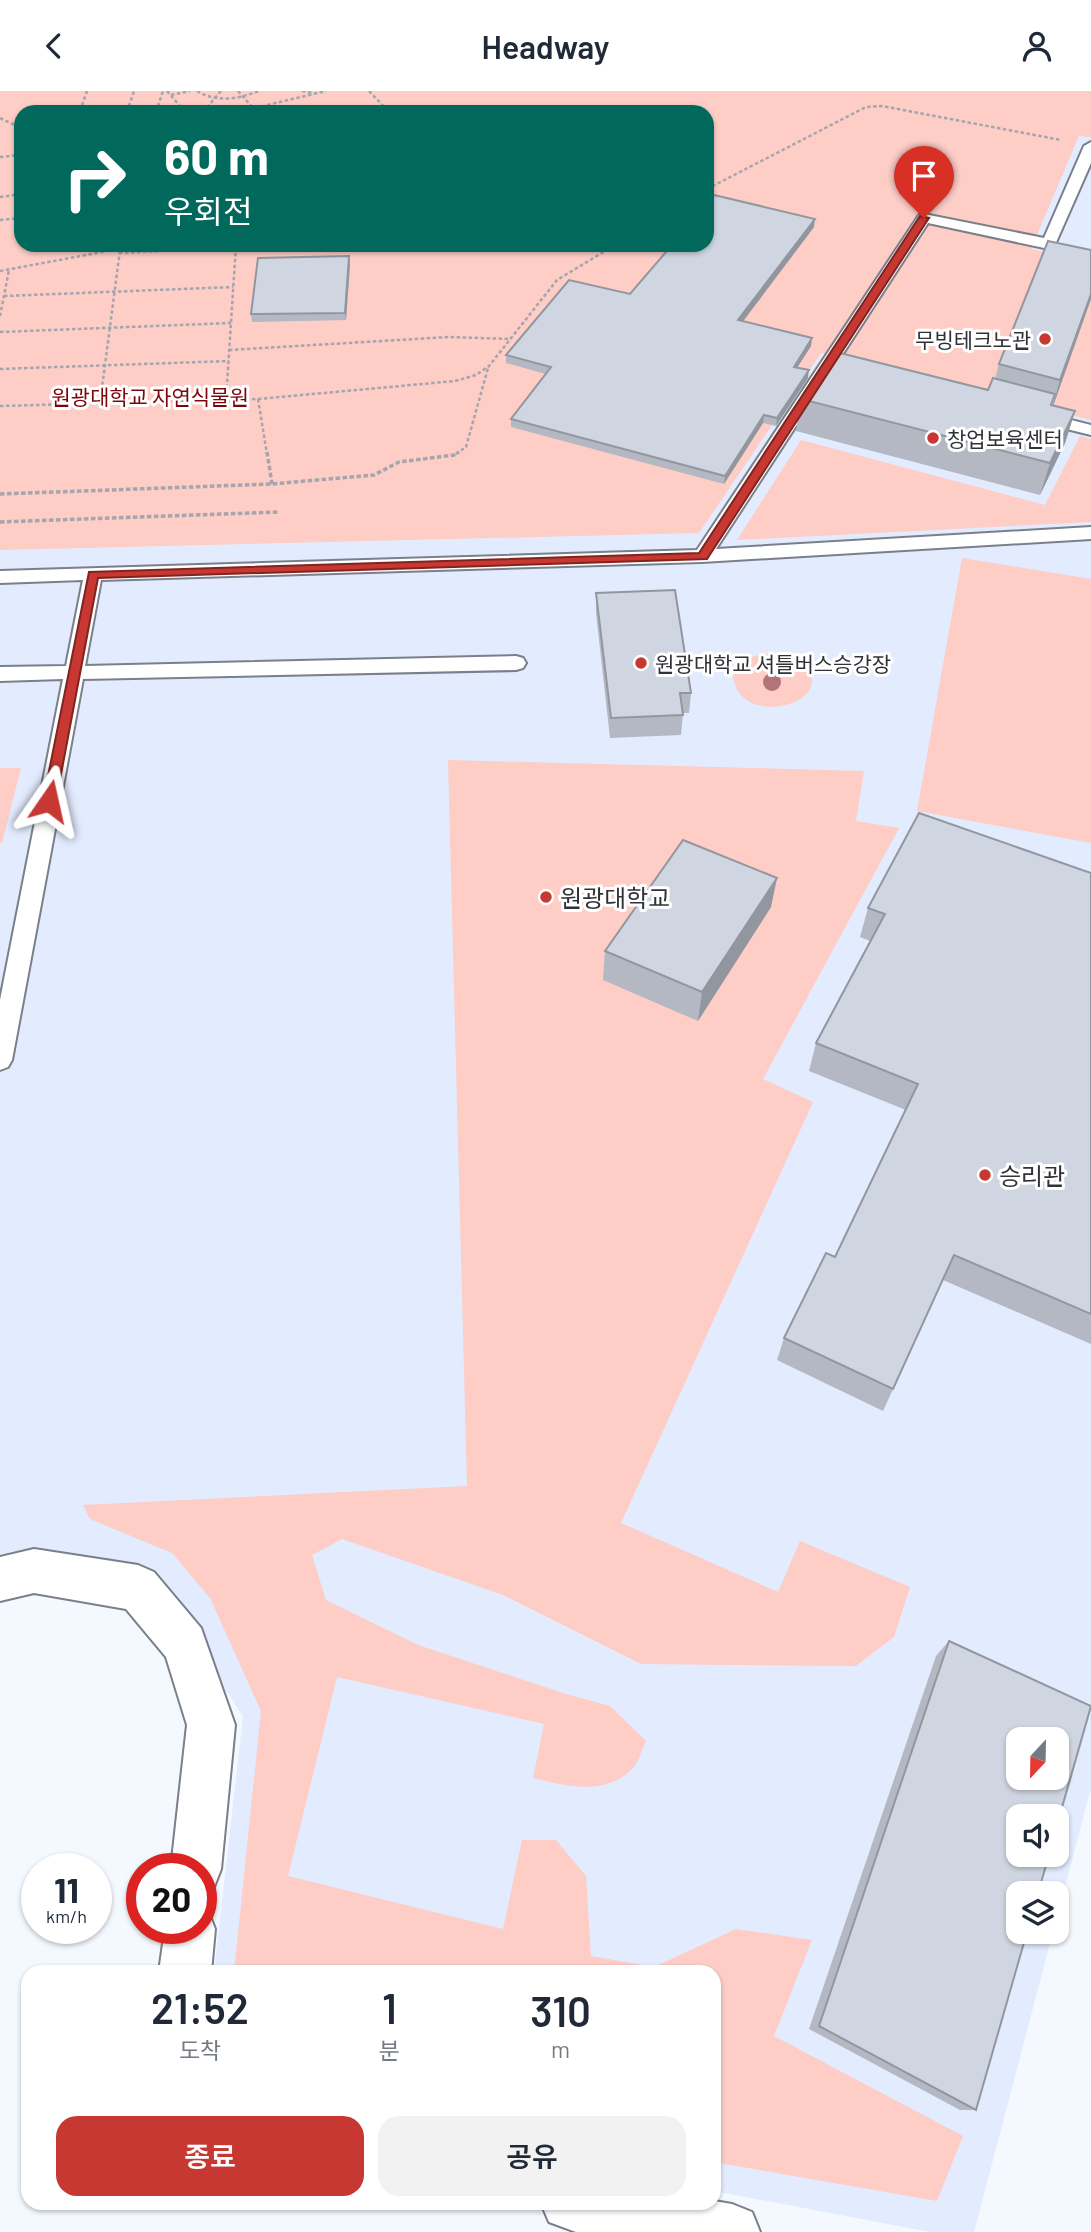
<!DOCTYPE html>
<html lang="ko">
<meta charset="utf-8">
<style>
:root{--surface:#fff;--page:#f2f2f3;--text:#1f2937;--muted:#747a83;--accent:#c63831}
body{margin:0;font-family:Barlow,"Noto Sans KR",sans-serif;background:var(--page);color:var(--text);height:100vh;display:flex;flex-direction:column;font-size:26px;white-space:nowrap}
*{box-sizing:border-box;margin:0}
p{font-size:23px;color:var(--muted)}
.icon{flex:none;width:38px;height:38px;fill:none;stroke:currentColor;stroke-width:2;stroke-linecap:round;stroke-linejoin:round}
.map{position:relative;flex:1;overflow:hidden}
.drawer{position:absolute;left:21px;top:1874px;width:700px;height:245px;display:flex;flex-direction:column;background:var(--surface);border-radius:21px;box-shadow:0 2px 5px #0004}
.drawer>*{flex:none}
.hud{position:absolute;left:14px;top:14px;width:700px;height:147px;border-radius:21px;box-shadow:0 2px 5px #0004;background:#00695c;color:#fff;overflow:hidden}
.needle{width:46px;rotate:202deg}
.tools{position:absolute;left:1006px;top:1636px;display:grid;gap:14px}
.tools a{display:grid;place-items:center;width:63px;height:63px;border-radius:14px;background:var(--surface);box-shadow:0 2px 5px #0004;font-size:35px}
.speed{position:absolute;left:21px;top:1762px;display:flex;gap:14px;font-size:35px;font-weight:700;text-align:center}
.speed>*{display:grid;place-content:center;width:91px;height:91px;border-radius:50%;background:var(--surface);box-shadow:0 2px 5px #0004;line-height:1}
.speed small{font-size:18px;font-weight:400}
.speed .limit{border:10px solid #d22;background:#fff;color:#111}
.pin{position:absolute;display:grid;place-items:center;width:60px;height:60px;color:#fff;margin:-72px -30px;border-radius:50% 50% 50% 0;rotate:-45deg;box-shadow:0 0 7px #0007}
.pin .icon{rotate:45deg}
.me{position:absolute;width:77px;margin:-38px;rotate:11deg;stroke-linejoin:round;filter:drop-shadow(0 0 5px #0008)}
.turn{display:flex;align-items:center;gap:24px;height:147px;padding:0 35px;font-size:32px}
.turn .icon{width:91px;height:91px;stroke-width:2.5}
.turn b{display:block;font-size:49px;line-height:60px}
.eta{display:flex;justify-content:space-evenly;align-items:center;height:119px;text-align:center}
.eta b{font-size:42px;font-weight:600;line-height:49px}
.button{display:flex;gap:14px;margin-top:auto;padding:14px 35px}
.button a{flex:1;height:80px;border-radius:21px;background:var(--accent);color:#fff;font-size:28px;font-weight:600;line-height:80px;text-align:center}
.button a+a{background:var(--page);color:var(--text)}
header{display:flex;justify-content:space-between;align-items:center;height:91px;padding:0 35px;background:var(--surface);font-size:32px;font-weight:600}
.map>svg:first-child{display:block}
.built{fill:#e2ecfe;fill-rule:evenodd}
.green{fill:#fdcdc6;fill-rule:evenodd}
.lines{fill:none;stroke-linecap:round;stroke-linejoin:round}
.service-casing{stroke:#7a7f89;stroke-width:4}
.minor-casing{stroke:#7a7f89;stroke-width:4}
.path-far1{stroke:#a3a6ac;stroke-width:2.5;stroke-dasharray:3.5 2.5;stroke-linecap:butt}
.path{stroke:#a3a6ac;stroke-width:3.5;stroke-dasharray:4.5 2.5;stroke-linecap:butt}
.service{fill:#fff;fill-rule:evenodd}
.minor{fill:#fff;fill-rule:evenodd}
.tree{fill:#b37378}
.wall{fill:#b3b8c2}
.shaded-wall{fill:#92969e}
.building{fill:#d0d6e1;stroke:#92969e;stroke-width:2;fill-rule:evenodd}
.route{fill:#c63831;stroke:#812420;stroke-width:2}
.poi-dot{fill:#c63831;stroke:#fff;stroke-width:2.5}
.labels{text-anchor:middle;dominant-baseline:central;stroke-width:6;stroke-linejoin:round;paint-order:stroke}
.far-poi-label{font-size:21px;fill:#303236;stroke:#fff;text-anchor:start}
.far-park-label{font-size:21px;fill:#7d060a;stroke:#fff}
.poi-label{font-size:24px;fill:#303236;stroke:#fff;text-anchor:start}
</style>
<header><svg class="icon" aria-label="back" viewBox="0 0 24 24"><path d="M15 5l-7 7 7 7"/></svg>Headway<svg class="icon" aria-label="person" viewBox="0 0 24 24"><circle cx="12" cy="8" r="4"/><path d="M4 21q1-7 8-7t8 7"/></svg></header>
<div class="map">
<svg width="1091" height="2141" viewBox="0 0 1091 2141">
<rect width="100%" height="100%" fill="#f4f8ff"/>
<!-- built -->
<path class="built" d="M0,0H1091V1697L1057,1826V1802H1018V1841H1053L974,2141H930L714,2100V1881H214L243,1626L153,1483L45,1459L0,1469ZM21,21H707V154H21ZM1018,1648H1057V1687H1018ZM1018,1726H1057V1764H1018Z"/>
<!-- green -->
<g class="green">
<path d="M0,0H1091V46L1079,45L1031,158L1091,170V329L821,262L699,442L0,459ZM21,21H707V154H21Z"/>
<polygon points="1080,345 1091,348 1091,431 737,449 801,349 1045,414"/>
<polygon points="962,467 1091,488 1091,752 917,720"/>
<path d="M762,563C778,563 791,565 803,575C842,609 741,641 733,586C738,571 748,567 762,563Z"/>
<path d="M448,669L864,680L856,730L899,737L763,988L813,1011L621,1432L778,1501L800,1450L910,1496L894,1546L856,1575L641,1573L503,1504L342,1448L312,1464L326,1509L418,1554L563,1602L610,1615L646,1650C642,1659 638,1673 631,1679C604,1705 565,1695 533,1687L544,1633L337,1586L288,1785L503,1838L522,1749H556L586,1785L591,1865L654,1876L736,1838L812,1849L774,1945L963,2045L937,2110L714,2071V1881H234L261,1620L210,1507L172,1462L90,1428L83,1414L467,1395Z"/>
<polygon points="0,677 21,677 2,752 0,752"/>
</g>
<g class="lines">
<defs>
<g id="service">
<polygon points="1091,51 1091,72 1054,156 1049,158 928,132 716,458 1091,436 1091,448 702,471 101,489 85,575 516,565 523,567 526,572 523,577 516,579 83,588 12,969 8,976 0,979 0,909 63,588 0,590 0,576 66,575 83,489 0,492 0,480 697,459 919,124 924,123 1044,147 1084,55"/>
<polygon points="1040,321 1091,334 1091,344 1034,330 1032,326"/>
</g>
<g id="minor">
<polygon points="34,1458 138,1474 154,1481 201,1537 235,1634 221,1778 214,1796 201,1801 201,1778 171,1778 187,1634 166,1566 126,1518 34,1502 0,1510 0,1466"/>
<polygon points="201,1817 208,1820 215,1838 211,1881 159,1881 165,1838 201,1838"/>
<polygon points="714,2110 732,2113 752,2121 760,2141 576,2141 549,2131 541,2112 714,2112"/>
</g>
</defs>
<!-- service casing -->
<use href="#service" class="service-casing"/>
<!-- minor casing -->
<use href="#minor" class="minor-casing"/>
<!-- path-far1 -->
<g class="path-far1">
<polyline points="167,0 185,21"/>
<path d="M197,0C217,12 238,8 259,0"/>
<polyline points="238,0 253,17"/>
<polyline points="302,0 313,2"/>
<polyline points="369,0 389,21"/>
<polyline points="171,4 190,0"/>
<polyline points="80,20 104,21"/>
<polyline points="80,20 87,0"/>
<polyline points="127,21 134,0"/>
<polyline points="156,21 163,0"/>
<polyline points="172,21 184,20"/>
<polyline points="203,21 221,0"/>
<polyline points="238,21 326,0"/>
<polyline points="0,27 21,37"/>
<polyline points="0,66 21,64"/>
<polyline points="707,98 866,16 882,15 1061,49"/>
<polyline points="0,106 21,103"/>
<polyline points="0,129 21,127"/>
<polyline points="119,162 236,156"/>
<polyline points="0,180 140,154"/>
<polyline points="4,205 233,196"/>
<polyline points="0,225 9,179"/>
<polyline points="0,241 231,232"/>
<polyline points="229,259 449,246 511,248"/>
<polyline points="0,278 229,270"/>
<polyline points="258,308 267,363"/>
<polyline points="226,309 236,154"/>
<polyline points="100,312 120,159"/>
<polyline points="0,315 258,308 455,290 476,284 489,275 557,189 615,154"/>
<polyline points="456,363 466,356 488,277"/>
</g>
<!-- path -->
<g class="path">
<polyline points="267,361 272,393"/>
<polyline points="0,403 272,393 374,384 399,371 454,364 459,361"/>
<polyline points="0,431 278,421"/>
</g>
<!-- service -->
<use href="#service" class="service"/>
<!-- minor -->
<use href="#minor" class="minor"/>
</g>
<!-- trees -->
<circle class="tree" cx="772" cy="591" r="9"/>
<!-- wall -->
<g class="wall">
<polygon points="814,136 743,230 811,255 797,277 808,287 776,335 763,332 724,393 511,336 511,328 546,283 506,272 506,264 630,203"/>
<polygon points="1091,159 1091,208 1053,315 1075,320 1065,352 1040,404 796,340 801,308 988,299 995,288 999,273"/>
<polygon points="350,173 346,229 252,231 251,223"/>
<polygon points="596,502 691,602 689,622 683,622 681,644 610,647 596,522"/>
<polygon points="1091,782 1091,1253 943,1189 883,1320 777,1269 784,1247 835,1166 906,1019 809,980 816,952 870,850 860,846 868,817"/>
<polygon points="771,816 698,930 603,889 605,860"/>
<polygon points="949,1550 976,2019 960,2019 809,1938 936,1565"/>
</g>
<!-- shaded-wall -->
<g class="shaded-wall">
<polygon points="815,128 814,136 738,237 738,229"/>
<polygon points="349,165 350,173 346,229 345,222"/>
<polygon points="1091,203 1091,208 1051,321 1060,289"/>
<polygon points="812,247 811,255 793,283 794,276"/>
<polygon points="809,279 808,287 776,335 777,327"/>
<polygon points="1075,320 1065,352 1040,404 1050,372"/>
<polygon points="764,324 763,332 724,393 725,385"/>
<polygon points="777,787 771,816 698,930 702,901"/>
</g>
<!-- building -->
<g class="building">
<polygon points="714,104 815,128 738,229 812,247 794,276 809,279 777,327 764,324 725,385 511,328 551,276 506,264 569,189 630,203 672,154 707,154 707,112"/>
<polygon points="1048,150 1091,159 1091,203 1060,289 999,273"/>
<polygon points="349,165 345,222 251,223 258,167"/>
<polygon points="832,260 988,299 993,287 1055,303 1051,314 1075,320 1050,372 801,308"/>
<polygon points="675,499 691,602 680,602 683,624 611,627 596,502"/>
<polygon points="919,722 1091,782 1091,1223 954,1164 893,1298 784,1247 826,1162 835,1166 918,993 816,952 885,823 868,817"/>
<polygon points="683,749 777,787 702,901 605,860"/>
<path d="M949,1550L1091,1615L1057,1734V1726H1018V1764H1049L1038,1802H1018V1841H1027L976,2019L819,1935ZM1018,1648H1057V1687H1018Z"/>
</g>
<!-- route -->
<polygon class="route" points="920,125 929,127 707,468 98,487 56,710 54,714 45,714 43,710 89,481 699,462"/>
<!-- markers -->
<g class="poi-dot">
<circle cx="1045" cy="248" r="7"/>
<circle cx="933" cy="347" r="7"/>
<circle cx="641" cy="572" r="7"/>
<circle cx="546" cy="806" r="7"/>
<circle cx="985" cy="1084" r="7"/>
</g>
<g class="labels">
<!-- far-poi labels -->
<g class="far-poi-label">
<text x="1031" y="248" text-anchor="end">무빙테크노관</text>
<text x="947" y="347">창업보육센터</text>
<text x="655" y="572">원광대학교 셔틀버스승강장</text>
</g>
<!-- far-park labels -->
<g class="far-park-label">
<text x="150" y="305">원광대학교 자연식물원</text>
</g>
<!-- poi labels -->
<g class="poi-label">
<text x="560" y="806">원광대학교</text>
<text x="999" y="1084">승리관</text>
</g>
</g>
</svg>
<div class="tools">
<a><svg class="needle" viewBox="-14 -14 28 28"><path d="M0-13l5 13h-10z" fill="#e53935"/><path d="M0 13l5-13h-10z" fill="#747a83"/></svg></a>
<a><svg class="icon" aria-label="sound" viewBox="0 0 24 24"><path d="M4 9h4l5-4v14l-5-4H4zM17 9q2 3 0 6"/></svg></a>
<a><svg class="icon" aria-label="layers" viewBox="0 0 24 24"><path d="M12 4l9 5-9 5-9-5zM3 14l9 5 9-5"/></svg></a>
</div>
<div class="speed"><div>11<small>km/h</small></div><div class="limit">20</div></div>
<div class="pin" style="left:924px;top:127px;background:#d93025"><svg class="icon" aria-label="arrive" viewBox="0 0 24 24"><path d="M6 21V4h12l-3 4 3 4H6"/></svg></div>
<svg class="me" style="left:49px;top:710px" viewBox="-20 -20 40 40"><path d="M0-17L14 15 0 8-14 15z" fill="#c63831" stroke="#fff" stroke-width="4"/></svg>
<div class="hud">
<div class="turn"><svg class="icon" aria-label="right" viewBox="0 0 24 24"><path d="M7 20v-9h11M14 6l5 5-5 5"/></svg><div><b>60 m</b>우회전</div></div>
</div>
<section class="drawer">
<div class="eta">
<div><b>21:52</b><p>도착</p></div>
<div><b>1</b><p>분</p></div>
<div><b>310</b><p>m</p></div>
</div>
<div class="button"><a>종료</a><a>공유</a></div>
</section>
</div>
